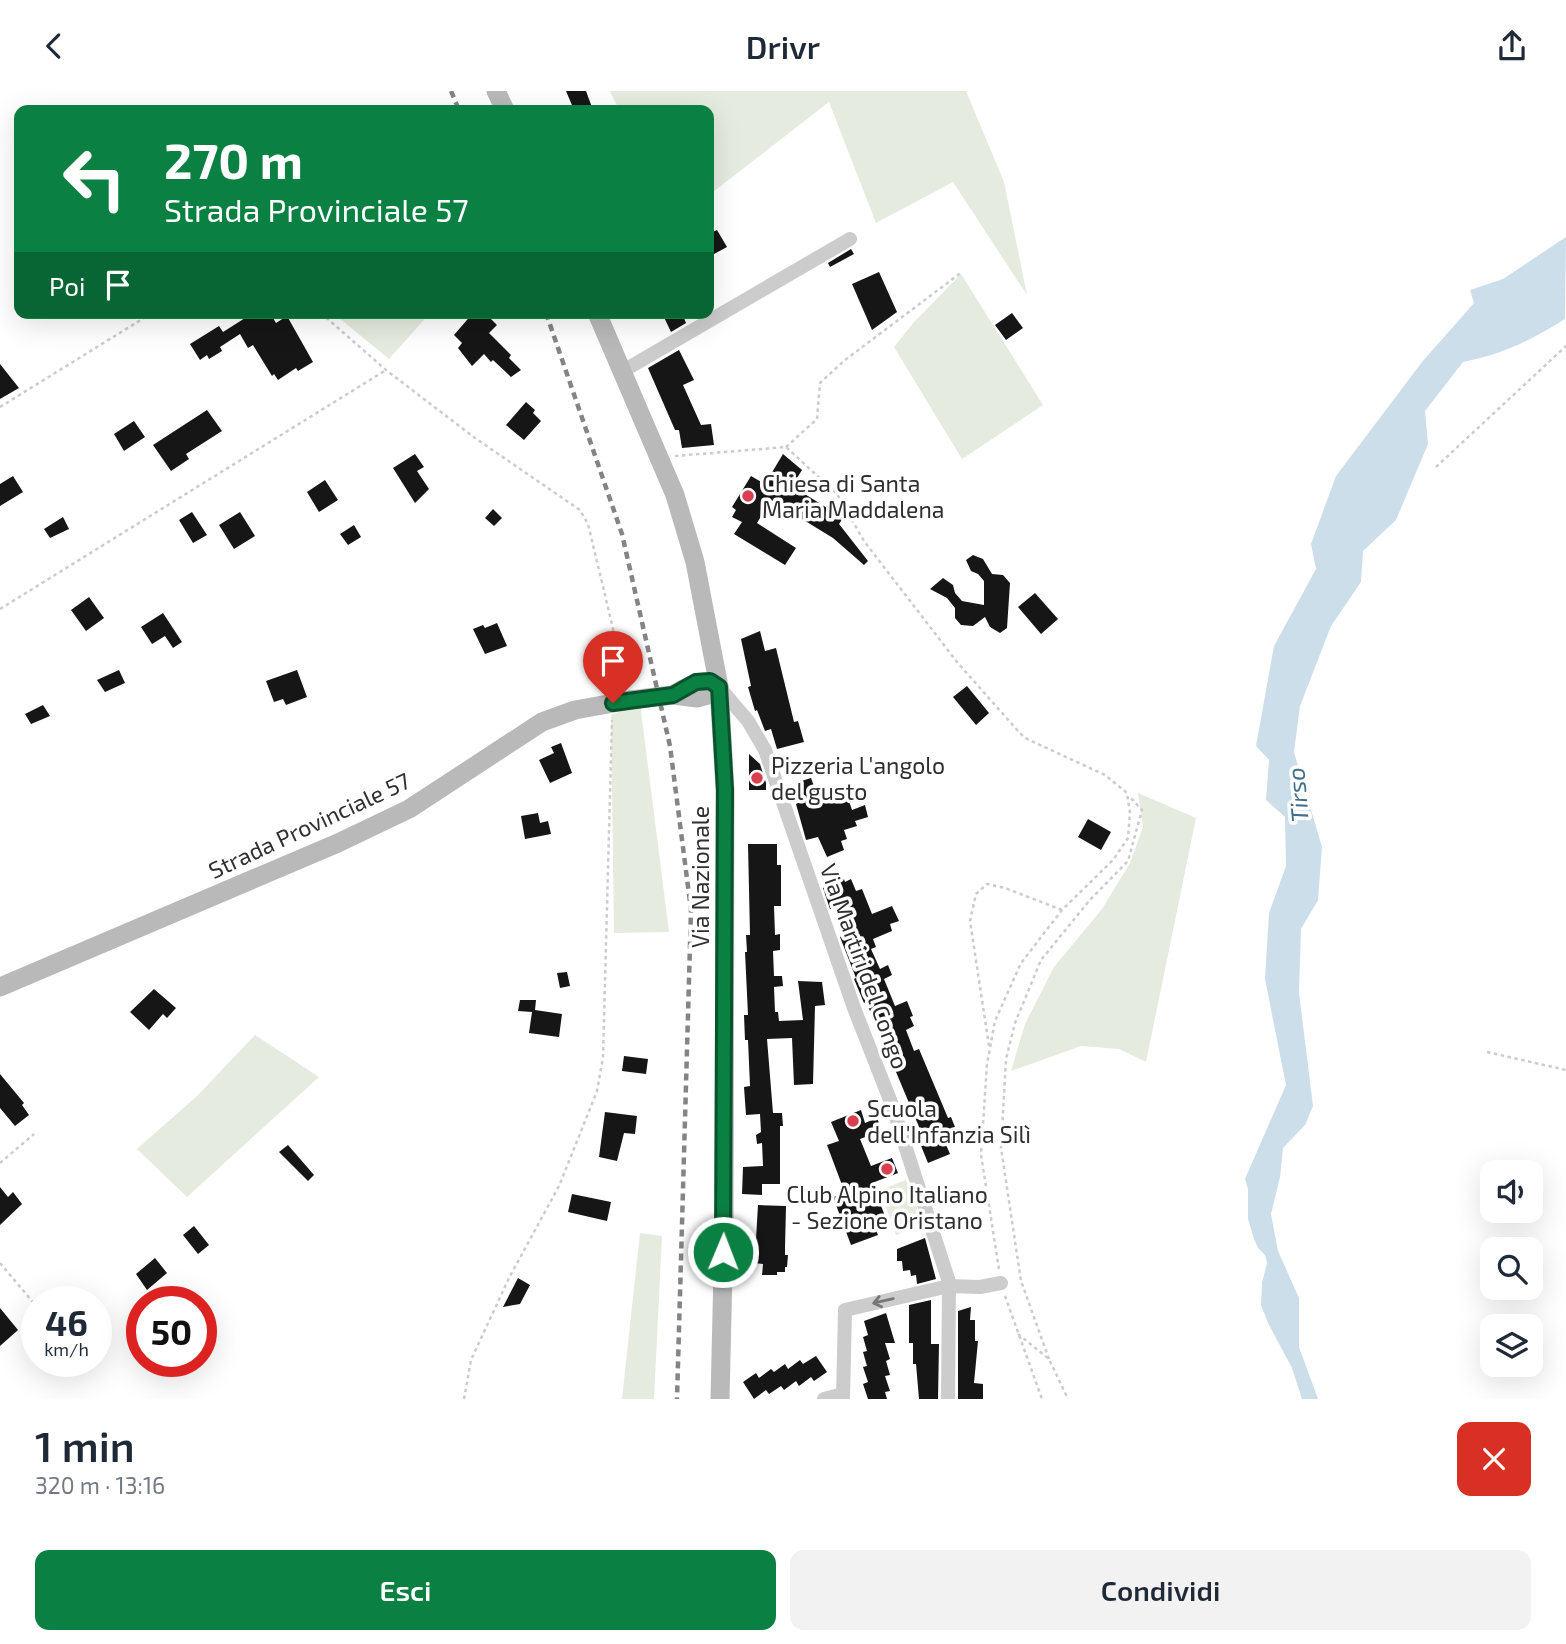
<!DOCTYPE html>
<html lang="it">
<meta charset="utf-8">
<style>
:root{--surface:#fff;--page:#f2f2f3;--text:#1f2937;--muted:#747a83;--accent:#0b8043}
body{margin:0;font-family:"Exo 2",sans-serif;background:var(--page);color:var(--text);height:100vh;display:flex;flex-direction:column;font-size:26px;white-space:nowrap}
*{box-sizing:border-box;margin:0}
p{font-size:23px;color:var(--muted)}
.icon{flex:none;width:38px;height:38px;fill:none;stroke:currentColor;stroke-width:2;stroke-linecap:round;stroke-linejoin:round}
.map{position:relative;height:1308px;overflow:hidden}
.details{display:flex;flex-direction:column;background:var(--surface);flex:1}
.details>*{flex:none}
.banner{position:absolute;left:14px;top:14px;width:700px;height:214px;border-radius:14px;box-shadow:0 7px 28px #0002;background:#0b8043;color:#fff;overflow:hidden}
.fabs{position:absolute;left:1480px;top:1069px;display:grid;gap:14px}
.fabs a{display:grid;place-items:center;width:63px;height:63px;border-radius:14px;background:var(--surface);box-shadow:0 7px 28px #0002;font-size:35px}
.speed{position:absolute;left:21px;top:1195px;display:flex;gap:14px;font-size:35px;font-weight:700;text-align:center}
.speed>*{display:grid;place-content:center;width:91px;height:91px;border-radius:50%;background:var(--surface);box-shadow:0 7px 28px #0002;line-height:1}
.speed small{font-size:18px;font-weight:400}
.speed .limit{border:10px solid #d22;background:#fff;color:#111}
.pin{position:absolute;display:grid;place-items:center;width:60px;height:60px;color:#fff;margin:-72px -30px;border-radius:50% 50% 50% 0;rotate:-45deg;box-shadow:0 0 7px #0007}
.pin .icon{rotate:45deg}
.me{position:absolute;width:77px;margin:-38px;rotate:1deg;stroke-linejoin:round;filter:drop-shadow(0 0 5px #0008)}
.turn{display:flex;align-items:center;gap:24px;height:147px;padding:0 35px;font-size:32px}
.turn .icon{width:91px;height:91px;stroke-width:2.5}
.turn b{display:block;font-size:49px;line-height:60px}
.then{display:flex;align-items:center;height:66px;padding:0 35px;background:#0003;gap:14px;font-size:26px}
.round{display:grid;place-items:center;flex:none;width:74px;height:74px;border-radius:14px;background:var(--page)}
.summary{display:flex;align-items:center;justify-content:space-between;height:119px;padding:0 35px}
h1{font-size:42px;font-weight:600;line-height:52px}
.primary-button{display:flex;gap:14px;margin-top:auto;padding:14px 35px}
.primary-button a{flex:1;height:80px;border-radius:14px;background:var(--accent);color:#fff;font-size:28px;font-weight:600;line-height:80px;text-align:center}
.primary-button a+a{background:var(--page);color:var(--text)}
header{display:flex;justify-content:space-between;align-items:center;height:91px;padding:0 35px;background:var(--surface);font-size:32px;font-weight:600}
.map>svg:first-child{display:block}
.green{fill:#e5ebde}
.water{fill:#ccdee9}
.building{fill:#161616}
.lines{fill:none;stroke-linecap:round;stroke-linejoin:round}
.path{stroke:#ccc;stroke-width:2.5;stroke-dasharray:3.5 3.5;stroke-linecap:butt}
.street{stroke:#ccc;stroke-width:14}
.secondary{stroke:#b9b9b9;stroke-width:19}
.rail{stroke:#848484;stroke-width:4.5;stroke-dasharray:7 5;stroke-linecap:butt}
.oneway{stroke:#767676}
.route-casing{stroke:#07532c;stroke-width:18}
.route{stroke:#0b8043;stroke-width:12}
.poi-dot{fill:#d7404c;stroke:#fff;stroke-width:2.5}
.labels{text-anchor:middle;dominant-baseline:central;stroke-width:7;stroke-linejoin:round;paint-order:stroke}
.poi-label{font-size:23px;fill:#2f2f2f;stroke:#fff;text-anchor:start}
.street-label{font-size:23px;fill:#2f2f2f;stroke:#fff}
.water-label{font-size:24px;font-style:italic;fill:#436f8b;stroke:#fff}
</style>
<header><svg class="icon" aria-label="back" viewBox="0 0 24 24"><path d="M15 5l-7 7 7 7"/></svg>Drivr<svg class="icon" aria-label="share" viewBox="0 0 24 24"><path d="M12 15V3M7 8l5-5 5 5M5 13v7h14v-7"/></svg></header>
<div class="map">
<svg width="1566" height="1308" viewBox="0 0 1566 1308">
<rect width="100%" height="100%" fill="#fff"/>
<!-- green -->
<g class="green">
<polygon points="610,0 966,0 1004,91 1027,204 953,91 876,132 829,11 709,104 709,19 619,19"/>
<polygon points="961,183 1043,314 962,368 894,256 914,231"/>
<polygon points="333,222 430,222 389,268"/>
<polygon points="640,612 669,841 614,842 611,624"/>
<polygon points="1138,702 1196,727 1146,971 1119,958 1081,955 1011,980 1025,933 1054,876 1102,818 1130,772 1143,736"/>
<polygon points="255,944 319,986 187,1106 137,1058 197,1005"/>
<polygon points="906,1089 924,1134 896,1144 880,1099"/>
<polygon points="640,1142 662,1145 654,1308 622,1308"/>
</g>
<!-- water -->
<path class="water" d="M1566,146L1565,228C1530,250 1503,263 1463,271L1425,320L1428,353L1396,429L1363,460L1361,491L1331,535L1300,615L1294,661L1322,756L1318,809L1301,838L1299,902L1313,1015L1305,1034L1283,1057L1280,1086L1271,1123L1278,1160L1299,1207V1256L1318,1308H1302L1292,1277L1268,1232L1261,1214L1262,1192L1267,1172L1265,1164L1258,1157L1254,1148L1248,1128V1098L1245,1088L1286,994L1265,888L1269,822L1286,775L1285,726L1266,709L1269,669L1256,655L1274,555L1316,478L1311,453L1336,385L1422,271L1474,212L1470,199L1503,188Z"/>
<!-- building -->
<g class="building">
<polygon points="566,0 586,0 593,19 574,19"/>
<polygon points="717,139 727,156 714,163 709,154 709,143"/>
<polygon points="851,158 854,163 830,176 828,172"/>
<polygon points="879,181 897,221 872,239 852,193"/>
<polygon points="253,222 270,222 276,232 287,225 313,271 298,280 296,277 278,289 274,283 272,285 253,254 248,257 240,243 220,256 222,260 209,268 207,264 200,269 190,253 219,235 223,241"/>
<polygon points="473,222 485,222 497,234 489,242 511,264 509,267 521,279 511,286 493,269 491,271 484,263 472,275 458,257 462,252 454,244"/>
<polygon points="662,222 682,222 686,232 671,241"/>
<polygon points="1012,222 1023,237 1006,249 995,234"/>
<polygon points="679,259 694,289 683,294 701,334 711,333 714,354 682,357 679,339 675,339 648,277"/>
<polygon points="0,273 19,297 0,308"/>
<polygon points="526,311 535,319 533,322 541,330 524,349 506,334"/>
<polygon points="207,319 222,340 186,363 189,368 171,380 153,354"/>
<polygon points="134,330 145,346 124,360 114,343"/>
<polygon points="415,363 424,376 417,380 429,398 415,412 393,377"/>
<polygon points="783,363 802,379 792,395 843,427 839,433 868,470 864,474 833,447 771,409 757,432 796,457 785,474 734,443 742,431 732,426 736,419 732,416 751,385 765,393"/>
<polygon points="13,385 23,401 0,415 0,393"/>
<polygon points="325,389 338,409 319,421 307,401"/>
<polygon points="493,418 502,427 494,435 485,427"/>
<polygon points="192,421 207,444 193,452 179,429"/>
<polygon points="240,421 255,445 234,458 219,434"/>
<polygon points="63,426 69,438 50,447 44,438"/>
<polygon points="354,434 361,446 348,454 340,443"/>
<polygon points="973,464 983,468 992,483 1003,484 1010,492 1007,537 1000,542 990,536 985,526 973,535 961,534 955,527 955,517 947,507 930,498 943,487 953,494 955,502 962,510 984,514 984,490 978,483 971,480 966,469"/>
<polygon points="1035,502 1058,528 1041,543 1018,516"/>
<polygon points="89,506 104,527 86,540 71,519"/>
<polygon points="163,522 182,551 173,557 165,545 152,553 141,536"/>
<polygon points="497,532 507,555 485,563 473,538 483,534 485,537"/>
<polygon points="760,540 765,560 776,557 794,631 798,630 804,651 777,658 771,638 765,640 757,619 755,620 748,596 751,595 741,548"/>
<polygon points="119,579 125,592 105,601 97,589"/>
<polygon points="297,579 307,606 286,614 283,608 274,611 266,590"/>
<polygon points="967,595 989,622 976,634 953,606"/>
<polygon points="43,614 50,625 31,633 25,623"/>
<polygon points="561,652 572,682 550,692 539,669 554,662 551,656"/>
<polygon points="749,663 760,673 766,692 766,699 749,699"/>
<polygon points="811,687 818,706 845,698 852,719 865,714 868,726 855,730 857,735 844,739 847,748 841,750 844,759 827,766 818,746 806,749 796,713 800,711 795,692"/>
<polygon points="538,722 540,732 548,730 551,743 525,748 521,725"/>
<polygon points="1088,728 1111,741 1101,759 1078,746"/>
<polygon points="748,753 777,753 777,774 781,774 781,815 774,815 775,844 780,843 780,859 773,860 774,885 782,885 783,895 774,896 775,921 778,921 779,930 803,929 798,890 822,891 825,914 815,915 813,993 794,994 792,947 767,948 773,1022 782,1022 783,1035 780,1035 780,1093 762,1093 762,1104 742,1103 743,1076 763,1075 762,1052 757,1053 756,1044 761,1041 760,1023 746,1024 744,996 750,995 748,949 745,949 744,924 748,924 745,861 747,861 746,844 750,844"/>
<polygon points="844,788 845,791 851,788 856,800 862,798 872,823 892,815 899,830 890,833 892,840 873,848 876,856 871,858 880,878 888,874 892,884 884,888 895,915 907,910 913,925 910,926 914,935 906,939 914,960 919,958 948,1027 951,1026 955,1036 941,1042 950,1063 928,1072 917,1045 922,1043 878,938 866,911 864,912 854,888 856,887 840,846 849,842 838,815 830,818 823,797"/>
<polygon points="567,881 570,895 560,897 557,882"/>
<polygon points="154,898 176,917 167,927 163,923 149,939 130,921"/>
<polygon points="520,909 536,909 535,919 562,923 559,946 529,942 532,921 518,920"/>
<polygon points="624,965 648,968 646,983 622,980"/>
<polygon points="0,983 24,1012 22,1014 29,1024 15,1035 0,1017"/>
<polygon points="861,1019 865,1032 877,1027 882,1040 860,1048 871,1075 892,1067 898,1082 872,1092 887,1130 874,1135 878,1144 851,1154 833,1106 845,1102 827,1054 839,1050 831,1031"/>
<polygon points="605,1021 637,1025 635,1043 624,1042 617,1070 599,1066"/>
<polygon points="288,1054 314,1084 308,1090 279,1061"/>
<polygon points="0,1096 8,1106 13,1101 22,1113 0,1134"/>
<polygon points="572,1103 611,1111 607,1130 568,1121"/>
<polygon points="758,1114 786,1115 785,1157 785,1164 788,1164 787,1176 785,1176 785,1181 777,1181 777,1184 762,1184 763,1173 754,1172 755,1160 739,1160 739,1147 756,1148"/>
<polygon points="194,1135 209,1154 198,1163 183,1144"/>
<polygon points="925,1147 936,1188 917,1193 916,1184 911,1185 910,1179 903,1180 902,1170 897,1170 897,1158"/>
<polygon points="155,1167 167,1182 147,1199 136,1183"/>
<polygon points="518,1187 530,1194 520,1213 503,1216"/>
<polygon points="931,1209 931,1253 939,1253 938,1308 919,1308 916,1273 913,1273 913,1252 909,1252 909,1214"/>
<polygon points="971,1216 970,1229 975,1229 975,1250 978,1250 974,1292 983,1293 983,1308 958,1308 958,1220"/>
<polygon points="0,1217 18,1239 0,1255"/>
<polygon points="886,1222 895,1252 885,1252 890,1268 886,1270 890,1284 885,1285 890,1300 885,1301 887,1308 868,1308 863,1293 868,1291 863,1276 867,1275 863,1261 867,1260 863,1246 868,1244 864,1230"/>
<polygon points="816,1265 827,1281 814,1290 811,1286 799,1295 796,1290 784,1299 781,1295 769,1303 766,1299 754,1308 743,1291 756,1282 759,1287 771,1278 774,1281 785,1273 788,1278 800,1269 803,1273"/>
<polygon points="54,1270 69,1270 75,1277 66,1285"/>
</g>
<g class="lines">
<!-- path -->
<g class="path">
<polyline points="321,222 386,279 475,347 580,419 588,433 626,592"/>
<polyline points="0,316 152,222"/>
<polyline points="786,356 817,328 820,292 845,269 962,181"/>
<polyline points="675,365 786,356 837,403 864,450 957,571 1018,640 1025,647 1105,684 1127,702 1130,722 1128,747 1113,769 1062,819 1021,872 995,930 987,973 981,1064 999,1178"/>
<polyline points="1436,376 1566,255"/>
<polyline points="0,518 386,279"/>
<polyline points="989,955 970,830 976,803 987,793 1005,797 1062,819"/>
<polyline points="1487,961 1566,979"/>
<polyline points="0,1072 34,1043"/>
<polyline points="0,1172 37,1216"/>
<polyline points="1005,1205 1042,1308"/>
<polyline points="1018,1243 1049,1268 1068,1308"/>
<polyline points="1049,1268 1021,1190 1001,1057 1006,968 1015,932 1041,869 1089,810 1128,770 1142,719 1129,705"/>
<polyline points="464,1308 471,1269 509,1187 559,1095 597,1000 603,966 612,629"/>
</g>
<!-- street -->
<g class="street">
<polyline points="623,280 850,148"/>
<polyline points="719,596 748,630 765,659 854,917 892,1014 949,1191 948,1308"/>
<polyline points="824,1308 843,1303"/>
<polyline points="843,1308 845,1219 949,1195 980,1196 1001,1192"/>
</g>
<!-- secondary -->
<g class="secondary">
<polyline points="496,0 505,19"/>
<polyline points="597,222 675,404 695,471 719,596 725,699 724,1137 720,1308"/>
<path d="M673,604C689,595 701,585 719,596"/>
<polyline points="0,896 338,752 409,718 542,631 575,619 630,609 673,604 697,607 711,603 719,596"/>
</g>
<!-- rail -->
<g class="rail">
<polyline points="451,0 459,19"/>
<polyline points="546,222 622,443 670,655 691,819 677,1308"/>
</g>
</g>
<!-- one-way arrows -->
<defs><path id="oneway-shaft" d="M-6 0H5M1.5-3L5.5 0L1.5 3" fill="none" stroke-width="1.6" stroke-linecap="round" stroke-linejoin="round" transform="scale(1.75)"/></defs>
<use class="oneway" href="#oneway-shaft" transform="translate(883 1210) rotate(167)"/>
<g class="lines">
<defs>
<polyline id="route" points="613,612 673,604 696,591 710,590 719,596 725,699 723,1161"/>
</defs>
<!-- route casing -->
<use href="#route" class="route-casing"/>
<!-- route -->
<use href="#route" class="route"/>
</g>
<!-- markers -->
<g class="poi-dot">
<circle cx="748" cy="405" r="7"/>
<circle cx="757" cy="687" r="7"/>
<circle cx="853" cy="1030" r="7"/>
<circle cx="887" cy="1078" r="7"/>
</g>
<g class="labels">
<!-- poi labels -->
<g class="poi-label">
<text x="762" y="392">Chiesa di Santa<tspan x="762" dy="26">Maria Maddalena</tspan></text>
<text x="771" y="674">Pizzeria L'angolo<tspan x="771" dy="26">del gusto</tspan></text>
<text x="867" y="1017">Scuola<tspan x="867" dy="26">dell'Infanzia Silì</tspan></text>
<text x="887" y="1103" text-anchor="middle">Club Alpino Italiano<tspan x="887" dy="26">- Sezione Oristano</tspan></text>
</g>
<!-- street labels -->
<g class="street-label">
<text transform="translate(309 734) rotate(-25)">Strada Provinciale 57</text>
<text transform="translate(700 786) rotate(-90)">Via Nazionale</text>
<text transform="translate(865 875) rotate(70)">Via Martiri del Congo</text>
</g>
<!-- water labels -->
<g class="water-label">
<text transform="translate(1297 704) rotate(-95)">Tirso</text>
</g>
</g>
</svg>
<div class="fabs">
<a><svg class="icon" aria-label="sound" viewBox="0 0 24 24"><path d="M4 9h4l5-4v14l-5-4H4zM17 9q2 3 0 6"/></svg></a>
<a><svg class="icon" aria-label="search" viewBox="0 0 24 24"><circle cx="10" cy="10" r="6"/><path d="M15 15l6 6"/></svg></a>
<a><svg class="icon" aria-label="layers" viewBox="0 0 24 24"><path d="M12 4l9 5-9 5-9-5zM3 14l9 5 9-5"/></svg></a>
</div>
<div class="speed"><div>46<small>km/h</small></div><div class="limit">50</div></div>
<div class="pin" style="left:613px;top:612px;background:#d93025"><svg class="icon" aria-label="arrive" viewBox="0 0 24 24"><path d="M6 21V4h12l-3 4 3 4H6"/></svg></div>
<svg class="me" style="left:723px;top:1161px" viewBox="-20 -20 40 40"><circle r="17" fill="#0b8043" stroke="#fff" stroke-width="3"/><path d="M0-11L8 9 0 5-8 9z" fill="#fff"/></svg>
<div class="banner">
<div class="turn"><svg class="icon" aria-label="left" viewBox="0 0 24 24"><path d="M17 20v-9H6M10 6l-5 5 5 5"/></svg><div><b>270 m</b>Strada Provinciale 57</div></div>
<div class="then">Poi<svg class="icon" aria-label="arrive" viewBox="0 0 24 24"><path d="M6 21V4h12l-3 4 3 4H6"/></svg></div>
</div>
</div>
<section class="details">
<div class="summary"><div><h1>1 min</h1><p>320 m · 13:16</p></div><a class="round" style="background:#d93025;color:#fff"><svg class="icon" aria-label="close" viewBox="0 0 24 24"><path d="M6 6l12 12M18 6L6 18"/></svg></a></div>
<div class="primary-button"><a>Esci</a><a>Condividi</a></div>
</section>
